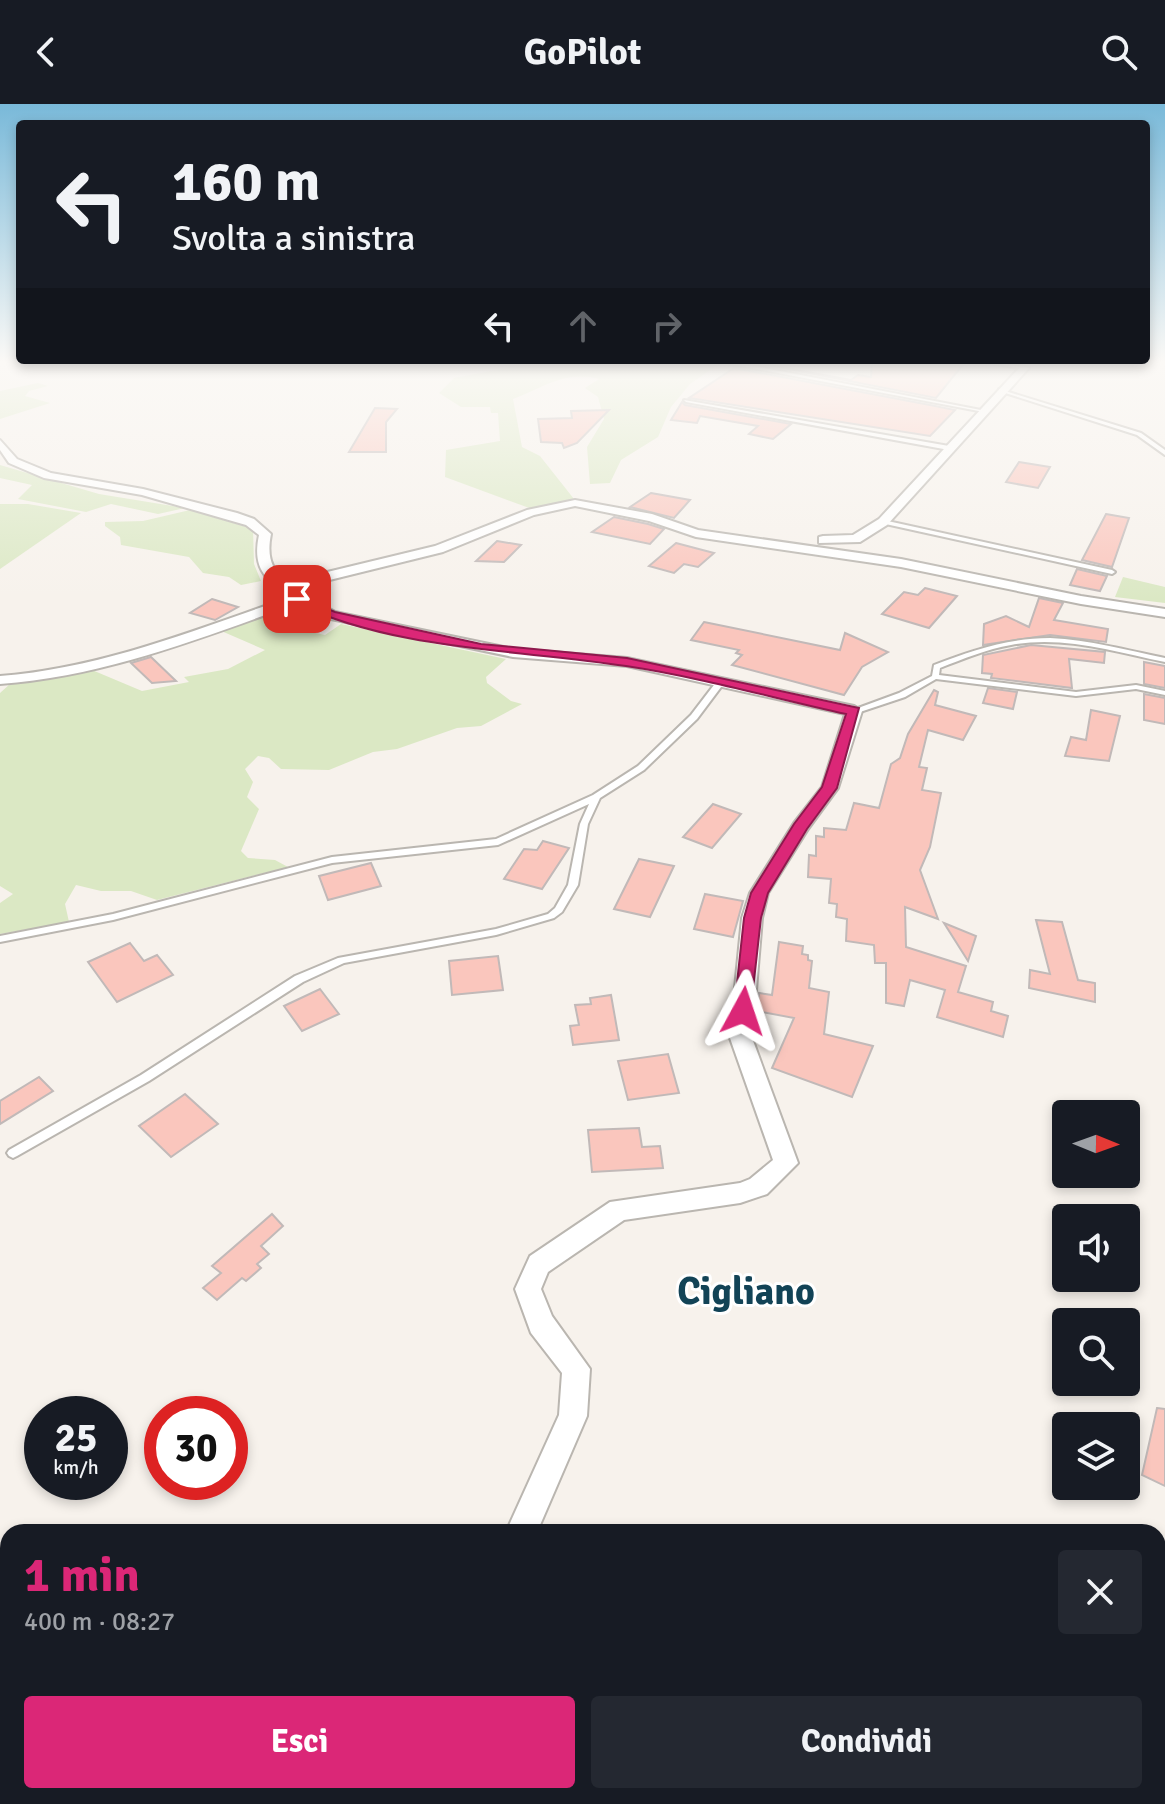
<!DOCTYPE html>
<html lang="it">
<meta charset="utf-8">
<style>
:root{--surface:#171b24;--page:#242831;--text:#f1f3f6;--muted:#9ea1a6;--accent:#db2777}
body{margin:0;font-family:Signika,sans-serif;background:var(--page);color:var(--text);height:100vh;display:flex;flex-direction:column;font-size:30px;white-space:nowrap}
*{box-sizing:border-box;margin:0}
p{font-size:26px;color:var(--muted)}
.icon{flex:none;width:44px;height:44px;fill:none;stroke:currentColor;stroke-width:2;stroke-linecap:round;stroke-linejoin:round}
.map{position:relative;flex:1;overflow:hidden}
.details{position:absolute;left:0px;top:1420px;width:1166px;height:280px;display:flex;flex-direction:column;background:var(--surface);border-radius:24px 24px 0 0;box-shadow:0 4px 12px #0003}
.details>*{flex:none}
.banner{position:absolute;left:16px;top:16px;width:1134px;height:244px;border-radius:8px;box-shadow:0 4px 12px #0003;background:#171b24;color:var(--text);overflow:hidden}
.needle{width:52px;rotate:91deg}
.controls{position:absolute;left:1052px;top:996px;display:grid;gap:16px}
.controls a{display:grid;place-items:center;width:88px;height:88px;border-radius:8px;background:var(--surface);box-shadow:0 4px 12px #0003;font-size:40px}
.speed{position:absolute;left:24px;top:1292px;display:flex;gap:16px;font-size:40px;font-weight:700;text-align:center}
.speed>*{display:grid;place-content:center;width:104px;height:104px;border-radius:50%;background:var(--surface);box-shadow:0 4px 12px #0003;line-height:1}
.speed small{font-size:20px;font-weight:400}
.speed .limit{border:12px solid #d22;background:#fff;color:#111}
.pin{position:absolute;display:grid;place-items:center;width:68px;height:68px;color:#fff;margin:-34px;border-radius:16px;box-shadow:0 4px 12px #0006}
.me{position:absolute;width:88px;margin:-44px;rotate:5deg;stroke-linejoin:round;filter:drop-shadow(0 0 6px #0008)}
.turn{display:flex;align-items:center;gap:28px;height:168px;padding:0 24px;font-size:36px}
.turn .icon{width:104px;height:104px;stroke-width:2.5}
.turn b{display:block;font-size:56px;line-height:68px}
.lanes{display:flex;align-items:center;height:76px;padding:0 24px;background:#0003;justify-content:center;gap:40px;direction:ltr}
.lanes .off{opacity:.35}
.round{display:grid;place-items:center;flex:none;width:84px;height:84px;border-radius:8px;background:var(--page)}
.overview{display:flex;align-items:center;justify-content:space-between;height:136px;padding:0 24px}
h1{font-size:48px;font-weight:700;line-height:60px;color:var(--accent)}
.primary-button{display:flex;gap:16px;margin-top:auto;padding:16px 24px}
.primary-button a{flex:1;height:92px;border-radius:8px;background:var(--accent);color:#fff;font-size:32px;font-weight:700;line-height:92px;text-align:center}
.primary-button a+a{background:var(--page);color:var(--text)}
header{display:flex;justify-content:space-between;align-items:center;height:104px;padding:0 24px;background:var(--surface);font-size:36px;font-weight:700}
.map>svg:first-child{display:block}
.green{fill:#dbe8c4}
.building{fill:#fac6bd;stroke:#c1b9b8;stroke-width:2}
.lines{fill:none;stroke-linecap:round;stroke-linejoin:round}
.service-casing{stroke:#bab6b0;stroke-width:4}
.minor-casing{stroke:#bab6b0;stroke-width:4}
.service{fill:#fff;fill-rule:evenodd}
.minor{fill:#fff;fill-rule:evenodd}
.route{fill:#db2777;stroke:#8e194d;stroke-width:2}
.labels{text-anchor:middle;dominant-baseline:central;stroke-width:6;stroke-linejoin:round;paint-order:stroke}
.near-quarter-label{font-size:38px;font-weight:bold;fill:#124356;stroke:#fff}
</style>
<header><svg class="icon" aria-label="back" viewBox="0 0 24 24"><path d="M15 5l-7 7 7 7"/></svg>GoPilot<svg class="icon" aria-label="search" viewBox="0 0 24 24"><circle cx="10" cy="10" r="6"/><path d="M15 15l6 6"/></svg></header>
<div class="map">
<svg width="1165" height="1700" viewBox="0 0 1165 1700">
<rect width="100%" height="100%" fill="#f7f2ec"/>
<!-- green -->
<g class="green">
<path d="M513,258H722L690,280L671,303L658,333L621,356L610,379L590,380L587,343L604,315L598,293L585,284L599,275C565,266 543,284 513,295L522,343L540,352L574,395L532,405L445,373L446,346L500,337L498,309H491L490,303H461L439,289L454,274L507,264Z"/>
<polygon points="38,279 48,282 29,287 25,292 50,299 0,315 0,287"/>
<polygon points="0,361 99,390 185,404 158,410 111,400 86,408 18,395 32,381 0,374"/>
<polygon points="0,400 28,400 81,409 0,465"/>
<polygon points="190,406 253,425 254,460 261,477 241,481 229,473 203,469 189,453 121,441 120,433 105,422 105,418 143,417"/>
<polygon points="1123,473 1165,483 1165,499 1115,493"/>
<polygon points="292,501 306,510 310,528 325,531 341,520 506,555 486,573 487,579 511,597 522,600 481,622 457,624 397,645 373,648 329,666 281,665 269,654 258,652 245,665 253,678 247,693 259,705 241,747 248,754 275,756 288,763 157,796 131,787 101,787 76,781 65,800 69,818 0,830 0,799 13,790 0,782 0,589 10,580 92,566 142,587 189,578 184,573 228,565 265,546 219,526"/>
</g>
<!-- building -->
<g class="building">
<polygon points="752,258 851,276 858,271 871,273 872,258 965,258 936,294"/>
<polygon points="734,264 930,301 955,306 930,332 689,294"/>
<polygon points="682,298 685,301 791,320 773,335 749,330 758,322 700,312 697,319 671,316"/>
<polygon points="375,304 397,305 386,318 386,348 349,348"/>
<polygon points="609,306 577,339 564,344 562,339 541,338 538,315 572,314 571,307"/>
<polygon points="1019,358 1050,363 1038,384 1006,378"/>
<polygon points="651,389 690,396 674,414 630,403"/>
<polygon points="1106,410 1129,414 1112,463 1082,456"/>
<polygon points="614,413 648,420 664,425 650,440 592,428"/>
<polygon points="497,437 521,441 504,458 476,457"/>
<polygon points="676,439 714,449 698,463 684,460 674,469 649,462"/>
<polygon points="1077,465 1107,472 1100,487 1070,481"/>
<polygon points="925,484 957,492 929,524 882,510 904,488 918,491"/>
<polygon points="1039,494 1063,499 1054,516 1108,525 1106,538 1050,531 983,541 984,520 1006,512 1029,523"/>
<polygon points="212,495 238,503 215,516 190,509"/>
<polygon points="704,518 840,546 845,529 888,548 862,563 844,591 732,561 742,551 736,549 739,546 691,536"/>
<polygon points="1031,541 1105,548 1104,559 1069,555 1072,584 991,574 992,570 982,569 983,551"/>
<polygon points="151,553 176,577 152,579 131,559"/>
<polygon points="1144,558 1165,562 1165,584 1144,580"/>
<polygon points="988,584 1017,588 1013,605 983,599"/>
<polygon points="934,586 938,588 935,601 976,612 963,636 928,626 919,663 927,664 922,686 941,689 930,743 920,766 938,815 905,803 906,843 966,862 958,888 993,898 991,907 1008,912 1003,933 937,913 945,886 910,876 904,902 886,899 886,859 875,859 874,841 846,837 847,815 836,813 837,800 829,799 831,775 808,773 809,751 816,752 816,732 824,733 824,724 846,726 854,699 879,704 891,660 900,654 908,630"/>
<polygon points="1144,590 1165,594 1165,620 1144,616"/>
<polygon points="1091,606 1120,612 1109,657 1065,652 1071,633 1086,636"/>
<polygon points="713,700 741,710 712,744 683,733"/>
<polygon points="543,737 569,744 542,785 504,775 524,745 537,746"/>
<polygon points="639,755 674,762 650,813 614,805"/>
<polygon points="371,759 381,782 328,796 319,772"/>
<polygon points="705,790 743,797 733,833 694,825"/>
<polygon points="1036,816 1062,818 1078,876 1095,879 1095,898 1029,884 1030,866 1050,870"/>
<polygon points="944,819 976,832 968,857"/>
<polygon points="779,838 803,842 802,850 808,851 808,856 812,857 809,884 829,888 824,930 873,942 852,993 772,964 794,914 757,907 759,889 772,891"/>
<polygon points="130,839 144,857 157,851 173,871 117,898 88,858"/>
<polygon points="498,852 503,886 452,891 449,857"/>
<polygon points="320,885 339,910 302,927 284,902"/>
<polygon points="611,891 619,936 573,941 570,922 579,921 575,901 591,900 590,894"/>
<polygon points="668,950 679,989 628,996 618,957"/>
<polygon points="39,973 53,987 0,1020 0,997"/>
<polygon points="185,990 218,1020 171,1053 139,1022"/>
<polygon points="639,1024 642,1043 660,1042 663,1064 592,1068 588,1026"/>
<polygon points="272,1110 283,1122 261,1142 269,1150 257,1160 261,1164 246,1177 242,1174 217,1196 203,1184 221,1169 212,1162"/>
<polygon points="1157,1304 1165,1305 1165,1382 1142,1371"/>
</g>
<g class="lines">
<defs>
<g id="service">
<polygon points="728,258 734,258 986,307 984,308 730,260"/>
<polygon points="985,258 998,258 1026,264 1024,265"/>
<polygon points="999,285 1141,329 1165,346 1165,351 1137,331 999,287"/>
<polygon points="684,296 949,342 952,344 949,346 686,298"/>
<polygon points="883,416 1112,466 1115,468 1112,470 881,419 881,417"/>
<path d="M1050,534C1089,536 1127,546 1165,554V558C1115,548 1063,531 1011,541C987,545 963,555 940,564L939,571L1076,588L1136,581L1165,587V591L1136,585L1076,592L936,575L905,593L857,609H851L850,607L899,589L932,572L934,561C973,546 1009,534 1050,534Z"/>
<polygon points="717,577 723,577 724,579 697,615 644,666 600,694 588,720 578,781 562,808 554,814 496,831 344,859 303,878 149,977 17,1052 13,1054 9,1052 7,1049 9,1046 141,971 295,872 338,854 496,825 548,810 555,804 568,781 580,720 589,700 498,741 332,759 113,816 0,838 0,832 113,810 332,753 496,735 593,691 638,662 691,611"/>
</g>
<g id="minor">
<polygon points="1021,262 1029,264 887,421 860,438 819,439 819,433 823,432 853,431 879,415"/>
<path d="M0,336L17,355L51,369L143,385L237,409L254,415L271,430C267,450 270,465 286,478L435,442L527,406L575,396L652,410L698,426L901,455L1081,492L1165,505V513L1081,500L901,463L696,433L649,417L575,402L534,411L443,448L293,485L335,508L513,545L627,554L854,602L862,607L838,684L808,725L768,789L762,814L752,934L798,1059L767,1090L740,1099L624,1116L548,1168L541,1185L552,1212L590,1265L587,1312L537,1428H506L559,1311L562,1269L531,1229L515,1185L530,1152L610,1098L740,1079L750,1075L773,1056L730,934L742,814L750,789L794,719L822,683L845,610L627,562L513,553L331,515L296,500C198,535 105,572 0,580V572C101,564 192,527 288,494C265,474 252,464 259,431L246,421L142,391L44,374L9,359L0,346Z"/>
<polygon points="410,1692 446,1692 447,1700 411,1700"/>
</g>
</defs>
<!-- service casing -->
<use href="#service" class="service-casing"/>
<!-- minor casing -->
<use href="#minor" class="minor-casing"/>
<!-- service -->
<use href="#service" class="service"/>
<!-- minor -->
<use href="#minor" class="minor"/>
</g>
<!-- sky -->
<linearGradient id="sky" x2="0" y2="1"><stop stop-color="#79b9d9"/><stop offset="0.52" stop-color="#fbf9f6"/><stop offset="1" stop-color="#fbf9f6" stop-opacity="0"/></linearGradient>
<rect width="1165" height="496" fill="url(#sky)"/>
<!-- route -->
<path class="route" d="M297,492L335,508L481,540L627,554L859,604L837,684L807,725L768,789L761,814L750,912H737L734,907L744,814L751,789L794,720L822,683L846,610C773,594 699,573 626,562C515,545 396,547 293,498L291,495Z"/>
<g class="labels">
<!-- near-quarter labels -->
<g class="near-quarter-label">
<text x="746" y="1187">Cigliano</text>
</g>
</g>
</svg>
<div class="controls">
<a><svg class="needle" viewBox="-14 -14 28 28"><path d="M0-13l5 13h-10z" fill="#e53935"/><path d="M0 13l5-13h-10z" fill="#9ea1a6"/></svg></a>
<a><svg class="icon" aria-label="sound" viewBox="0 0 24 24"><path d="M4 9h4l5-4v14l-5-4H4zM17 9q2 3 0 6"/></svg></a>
<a><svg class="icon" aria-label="search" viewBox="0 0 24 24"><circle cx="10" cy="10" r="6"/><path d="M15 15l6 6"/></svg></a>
<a><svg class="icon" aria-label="layers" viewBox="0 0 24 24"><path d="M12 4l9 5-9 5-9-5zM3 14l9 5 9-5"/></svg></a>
</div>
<div class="speed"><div>25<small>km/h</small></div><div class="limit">30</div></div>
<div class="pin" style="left:297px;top:495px;background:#d93025"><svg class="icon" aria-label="arrive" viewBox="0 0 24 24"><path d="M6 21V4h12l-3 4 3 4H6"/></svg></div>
<svg class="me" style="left:743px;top:907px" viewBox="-20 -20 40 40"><path d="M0-17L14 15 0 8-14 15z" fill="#db2777" stroke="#fff" stroke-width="4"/></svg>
<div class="banner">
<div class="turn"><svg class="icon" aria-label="left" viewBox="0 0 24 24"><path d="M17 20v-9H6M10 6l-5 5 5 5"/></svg><div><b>160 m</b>Svolta a sinistra</div></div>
<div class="lanes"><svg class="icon" aria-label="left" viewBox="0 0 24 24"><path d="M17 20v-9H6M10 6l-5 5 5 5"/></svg><svg class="icon off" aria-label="ahead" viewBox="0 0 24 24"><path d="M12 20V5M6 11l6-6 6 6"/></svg><svg class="icon off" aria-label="right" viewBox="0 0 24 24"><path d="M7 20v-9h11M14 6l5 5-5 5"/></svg></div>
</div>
<section class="details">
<div class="overview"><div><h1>1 min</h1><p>400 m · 08:27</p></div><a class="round"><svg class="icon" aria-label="close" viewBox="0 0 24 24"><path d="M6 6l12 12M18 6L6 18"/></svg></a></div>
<div class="primary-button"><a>Esci</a><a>Condividi</a></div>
</section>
</div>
